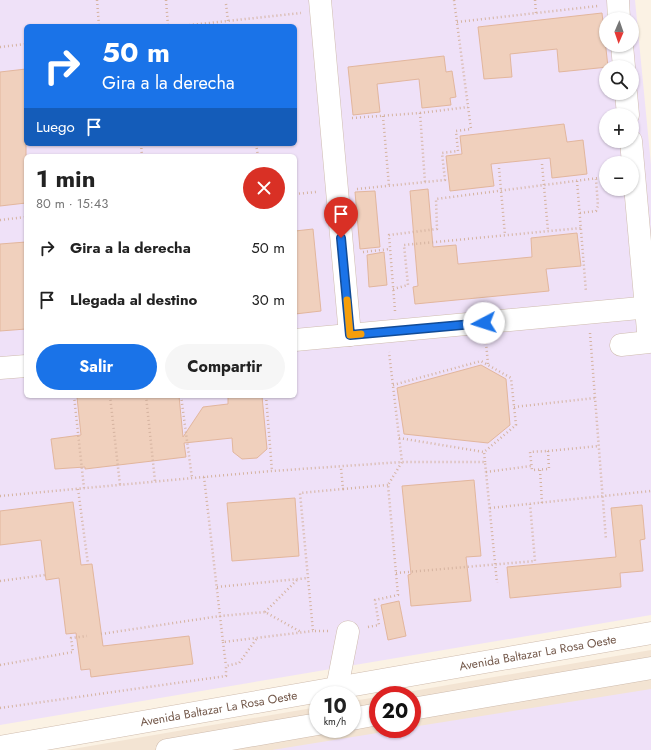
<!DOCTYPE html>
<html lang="es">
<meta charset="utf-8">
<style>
:root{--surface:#fff;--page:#f6f6f6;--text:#222;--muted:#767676;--accent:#1a73e8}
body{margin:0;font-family:Jost,sans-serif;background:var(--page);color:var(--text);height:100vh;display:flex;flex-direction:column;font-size:15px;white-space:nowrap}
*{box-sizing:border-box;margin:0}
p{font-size:13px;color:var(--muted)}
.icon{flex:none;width:22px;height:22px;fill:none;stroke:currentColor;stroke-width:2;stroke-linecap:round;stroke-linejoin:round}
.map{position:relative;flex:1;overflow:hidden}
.side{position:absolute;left:24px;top:154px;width:273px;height:244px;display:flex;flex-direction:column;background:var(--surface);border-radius:6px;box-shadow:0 1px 3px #0004}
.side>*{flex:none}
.guide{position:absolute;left:24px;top:24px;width:273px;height:122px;border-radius:6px;box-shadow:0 1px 3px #0004;background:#1a73e8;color:#fff;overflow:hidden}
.needle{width:26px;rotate:182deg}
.buttons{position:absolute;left:599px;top:12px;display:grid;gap:8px}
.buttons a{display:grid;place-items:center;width:40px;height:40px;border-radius:50%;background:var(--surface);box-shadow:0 1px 3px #0004;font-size:20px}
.speed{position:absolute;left:309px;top:686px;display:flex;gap:8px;font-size:20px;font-weight:700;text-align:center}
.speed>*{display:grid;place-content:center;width:52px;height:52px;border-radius:50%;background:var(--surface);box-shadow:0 1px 3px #0004;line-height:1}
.speed small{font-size:10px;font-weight:400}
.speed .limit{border:6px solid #d22;background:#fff;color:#111}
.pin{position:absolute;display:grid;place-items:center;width:34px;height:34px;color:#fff;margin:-41px -17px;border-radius:50% 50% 50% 0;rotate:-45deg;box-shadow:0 0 4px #0007}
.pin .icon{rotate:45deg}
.me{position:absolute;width:44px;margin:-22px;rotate:265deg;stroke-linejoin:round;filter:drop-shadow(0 0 3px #0008)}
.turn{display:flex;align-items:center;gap:14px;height:84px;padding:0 12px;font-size:18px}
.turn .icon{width:52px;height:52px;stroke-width:2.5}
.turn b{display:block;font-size:28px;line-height:34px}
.then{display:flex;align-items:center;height:38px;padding:0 12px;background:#0003;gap:8px;font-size:15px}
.round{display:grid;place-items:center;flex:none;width:42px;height:42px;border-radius:21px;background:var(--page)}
.overview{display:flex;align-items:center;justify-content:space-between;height:68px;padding:0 12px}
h1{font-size:24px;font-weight:700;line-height:30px}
.cta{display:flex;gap:8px;margin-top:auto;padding:8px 12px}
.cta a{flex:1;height:46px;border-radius:24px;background:var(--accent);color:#fff;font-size:16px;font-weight:700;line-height:46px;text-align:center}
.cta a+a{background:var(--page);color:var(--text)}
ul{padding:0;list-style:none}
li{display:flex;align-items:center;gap:12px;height:52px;padding:0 12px}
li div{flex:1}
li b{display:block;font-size:15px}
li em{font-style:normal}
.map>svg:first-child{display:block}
.residential{fill:#f3e4d3}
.education{fill:#efe1f8;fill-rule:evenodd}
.building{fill:#f0d0bd;stroke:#e2b69d}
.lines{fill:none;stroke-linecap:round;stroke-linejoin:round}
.minor-casing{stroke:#cfbcae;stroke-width:23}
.path{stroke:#d5b3a0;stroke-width:2.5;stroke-dasharray:1 3;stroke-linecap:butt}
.minor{stroke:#fff;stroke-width:22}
.route-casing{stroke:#114b97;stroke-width:10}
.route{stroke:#1a73e8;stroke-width:7}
.slow{stroke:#f59e0b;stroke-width:7}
.labels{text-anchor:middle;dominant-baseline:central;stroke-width:3;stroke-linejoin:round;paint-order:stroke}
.street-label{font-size:12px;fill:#73584a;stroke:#fef6ea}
</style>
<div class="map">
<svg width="651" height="750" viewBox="0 0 651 750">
<rect width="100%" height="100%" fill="#fbf2e4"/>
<!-- residential -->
<polygon class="residential" points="651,650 651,750 67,750 318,707 318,729 352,729 352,701 378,697 378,729 412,729 412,695 390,695"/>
<!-- education -->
<g class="education">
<path d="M0,0H635L651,165V615L0,725ZM606,19H632V45H606ZM26,26H295V144H26ZM606,67H632V93H606ZM606,115H632V141H606ZM26,156H295V396H26ZM606,163H632V189H606Z"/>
<polygon points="651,689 651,750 272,750 402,729 412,729 412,727"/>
</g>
<!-- building -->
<g class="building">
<polygon points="602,13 608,67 559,72 557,49 510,54 512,77 484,79 478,27"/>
<polygon points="444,56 446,72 452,71 456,97 450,98 451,105 422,108 419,79 377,84 380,112 353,115 348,67"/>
<polygon points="26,69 26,203 0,206 0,72"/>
<polygon points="564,124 567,142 583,140 587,174 552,178 550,158 491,164 494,186 450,191 446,156 462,154 460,136"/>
<polygon points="428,189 433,247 456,245 458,264 532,257 531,238 577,233 581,266 546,269 549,291 415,304 413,287 418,286 410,191"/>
<polygon points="375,191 380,247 360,249 355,192"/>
<polygon points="313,229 321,311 295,314 295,231"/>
<polygon points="26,242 26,329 0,331 0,244"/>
<polygon points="384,252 387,285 369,287 367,255"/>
<polygon points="481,365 506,379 510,425 488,443 404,434 397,388"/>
<polygon points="88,396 179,396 183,437 203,407 228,404 228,396 262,396 267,449 257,458 242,459 233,452 232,438 184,443 186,457 85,469 85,467 55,469 51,439 81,435 77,397"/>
<polygon points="474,480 481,556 466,557 471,601 411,606 408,575 411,574 402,486"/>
<polygon points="295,498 299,556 232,561 227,503"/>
<polygon points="73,502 81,565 92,564 103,646 189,636 193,664 91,677 90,669 81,670 76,633 66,634 59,578 46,580 41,540 0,545 0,511"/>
<polygon points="642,505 645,539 640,540 643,571 620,573 621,587 510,598 507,567 616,557 611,508"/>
<polygon points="399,601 406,636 388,640 381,605"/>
</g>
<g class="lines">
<defs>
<g id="minor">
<polyline points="320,0 350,335"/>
<polyline points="618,0 619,19"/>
<polyline points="622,45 624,67"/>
<polyline points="626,93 628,115"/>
<polyline points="295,340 651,307"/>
<polyline points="621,345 649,342 631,141"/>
<polyline points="0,368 26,366"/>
<polyline points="337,688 348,632"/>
<polyline points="412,709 651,668"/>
<polyline points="352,719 378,714"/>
<path id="s1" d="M0,747L651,633"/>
<polyline points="167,750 318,724"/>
</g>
</defs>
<!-- minor casing -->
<use href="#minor" class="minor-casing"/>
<!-- path -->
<g class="path">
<polyline points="97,0 99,26"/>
<polyline points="166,0 168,26"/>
<polyline points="535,0 536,13"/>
<polyline points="226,4 228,21"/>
<polyline points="457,22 598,6"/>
<polyline points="181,26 301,13"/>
<polyline points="0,47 26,44"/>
<polyline points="420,113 468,107"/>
<polyline points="383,116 389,186"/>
<polyline points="352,118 420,113 425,182"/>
<polyline points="141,144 142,156"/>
<polyline points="256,144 258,156"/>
<polyline points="542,164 548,231"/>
<polyline points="499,168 505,235"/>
<polyline points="577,181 586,292"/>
<polyline points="357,189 445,180 442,153 458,151 456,131 471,129 454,0"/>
<polyline points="295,194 316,192"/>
<polyline points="580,213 596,211 598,206 596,179"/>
<polyline points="0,220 26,217"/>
<polyline points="363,252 390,249"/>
<polyline points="393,289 408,285 404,245 581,228"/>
<polyline points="395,311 389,235 437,229 436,199 606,177"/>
<polyline points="590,333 606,540"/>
<polyline points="486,343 488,364"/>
<polyline points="393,385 481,361 511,378 516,425 484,452 485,462"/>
<polyline points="74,396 84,488"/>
<polyline points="110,396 120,485"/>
<polyline points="146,396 155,481"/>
<polyline points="181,396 192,478"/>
<polyline points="266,396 272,471"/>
<polyline points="514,407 595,398"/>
<polyline points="399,438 484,452"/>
<polygon points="548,451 549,469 532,470 530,452"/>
<polyline points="548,451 599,446"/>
<polyline points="540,470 542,503"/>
<polyline points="486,472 531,466"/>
<polyline points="204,477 223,642 313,631"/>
<polyline points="78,489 88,564"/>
<polyline points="343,489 388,485"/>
<polyline points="0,496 204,477 272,471 402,462 485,462 497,583"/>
<polyline points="490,508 651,491"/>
<polyline points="396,573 535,561 530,504"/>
<polyline points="0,581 45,575"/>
<polyline points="217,587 308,578"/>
<polyline points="265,612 298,579"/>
<polyline points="368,627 379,625 375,600 398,595 388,485 402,462 389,352"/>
<polyline points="328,631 313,631 300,493 343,489 341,468"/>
<polyline points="101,634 220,616 265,612 301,632"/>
<polyline points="223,642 226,666"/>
<polyline points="0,665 73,652 71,638 87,636"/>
<polyline points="0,708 226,676 226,666 239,663 257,638"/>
</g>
<!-- minor -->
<use href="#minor" class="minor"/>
</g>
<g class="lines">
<defs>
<polyline id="route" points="341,238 350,335 484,323"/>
</defs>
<!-- route casing -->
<use href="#route" class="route-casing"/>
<!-- route -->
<use href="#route" class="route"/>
<!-- slow -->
<polyline class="slow" points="347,300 350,335 361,334"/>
</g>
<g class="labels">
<!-- street labels -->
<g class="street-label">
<text stroke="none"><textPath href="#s1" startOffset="546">Avenida Baltazar La Rosa Oeste</textPath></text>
<text stroke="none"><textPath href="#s1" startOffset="222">Avenida Baltazar La Rosa Oeste</textPath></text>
</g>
</g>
</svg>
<div class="buttons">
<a><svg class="needle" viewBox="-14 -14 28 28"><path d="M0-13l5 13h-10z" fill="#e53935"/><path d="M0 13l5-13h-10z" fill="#767676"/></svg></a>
<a><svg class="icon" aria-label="search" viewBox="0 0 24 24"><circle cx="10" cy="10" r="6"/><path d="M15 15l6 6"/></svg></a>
<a>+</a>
<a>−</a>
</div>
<div class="speed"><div>10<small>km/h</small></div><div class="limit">20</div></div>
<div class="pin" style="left:341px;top:238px;background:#d93025"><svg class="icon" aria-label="arrive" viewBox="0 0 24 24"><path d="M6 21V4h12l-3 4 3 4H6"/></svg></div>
<svg class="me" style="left:484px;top:323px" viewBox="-20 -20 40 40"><circle r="19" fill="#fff"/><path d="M0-13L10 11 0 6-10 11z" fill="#1a73e8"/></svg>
<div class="guide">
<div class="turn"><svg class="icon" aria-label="right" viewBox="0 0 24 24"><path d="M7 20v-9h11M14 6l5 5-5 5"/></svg><div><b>50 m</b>Gira a la derecha</div></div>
<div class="then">Luego<svg class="icon" aria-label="arrive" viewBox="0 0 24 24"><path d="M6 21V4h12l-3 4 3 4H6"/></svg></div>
</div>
<section class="side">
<div class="overview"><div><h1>1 min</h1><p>80 m · 15:43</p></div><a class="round" style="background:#d93025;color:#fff"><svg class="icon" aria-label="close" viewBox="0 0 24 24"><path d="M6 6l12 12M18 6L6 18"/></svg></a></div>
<ul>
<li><svg class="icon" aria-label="right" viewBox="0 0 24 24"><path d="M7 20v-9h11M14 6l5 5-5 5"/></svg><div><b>Gira a la derecha</b></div><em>50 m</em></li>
<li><svg class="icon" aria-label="arrive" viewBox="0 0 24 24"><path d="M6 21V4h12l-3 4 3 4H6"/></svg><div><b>Llegada al destino</b></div><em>30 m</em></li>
</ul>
<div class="cta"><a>Salir</a><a>Compartir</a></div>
</section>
</div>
